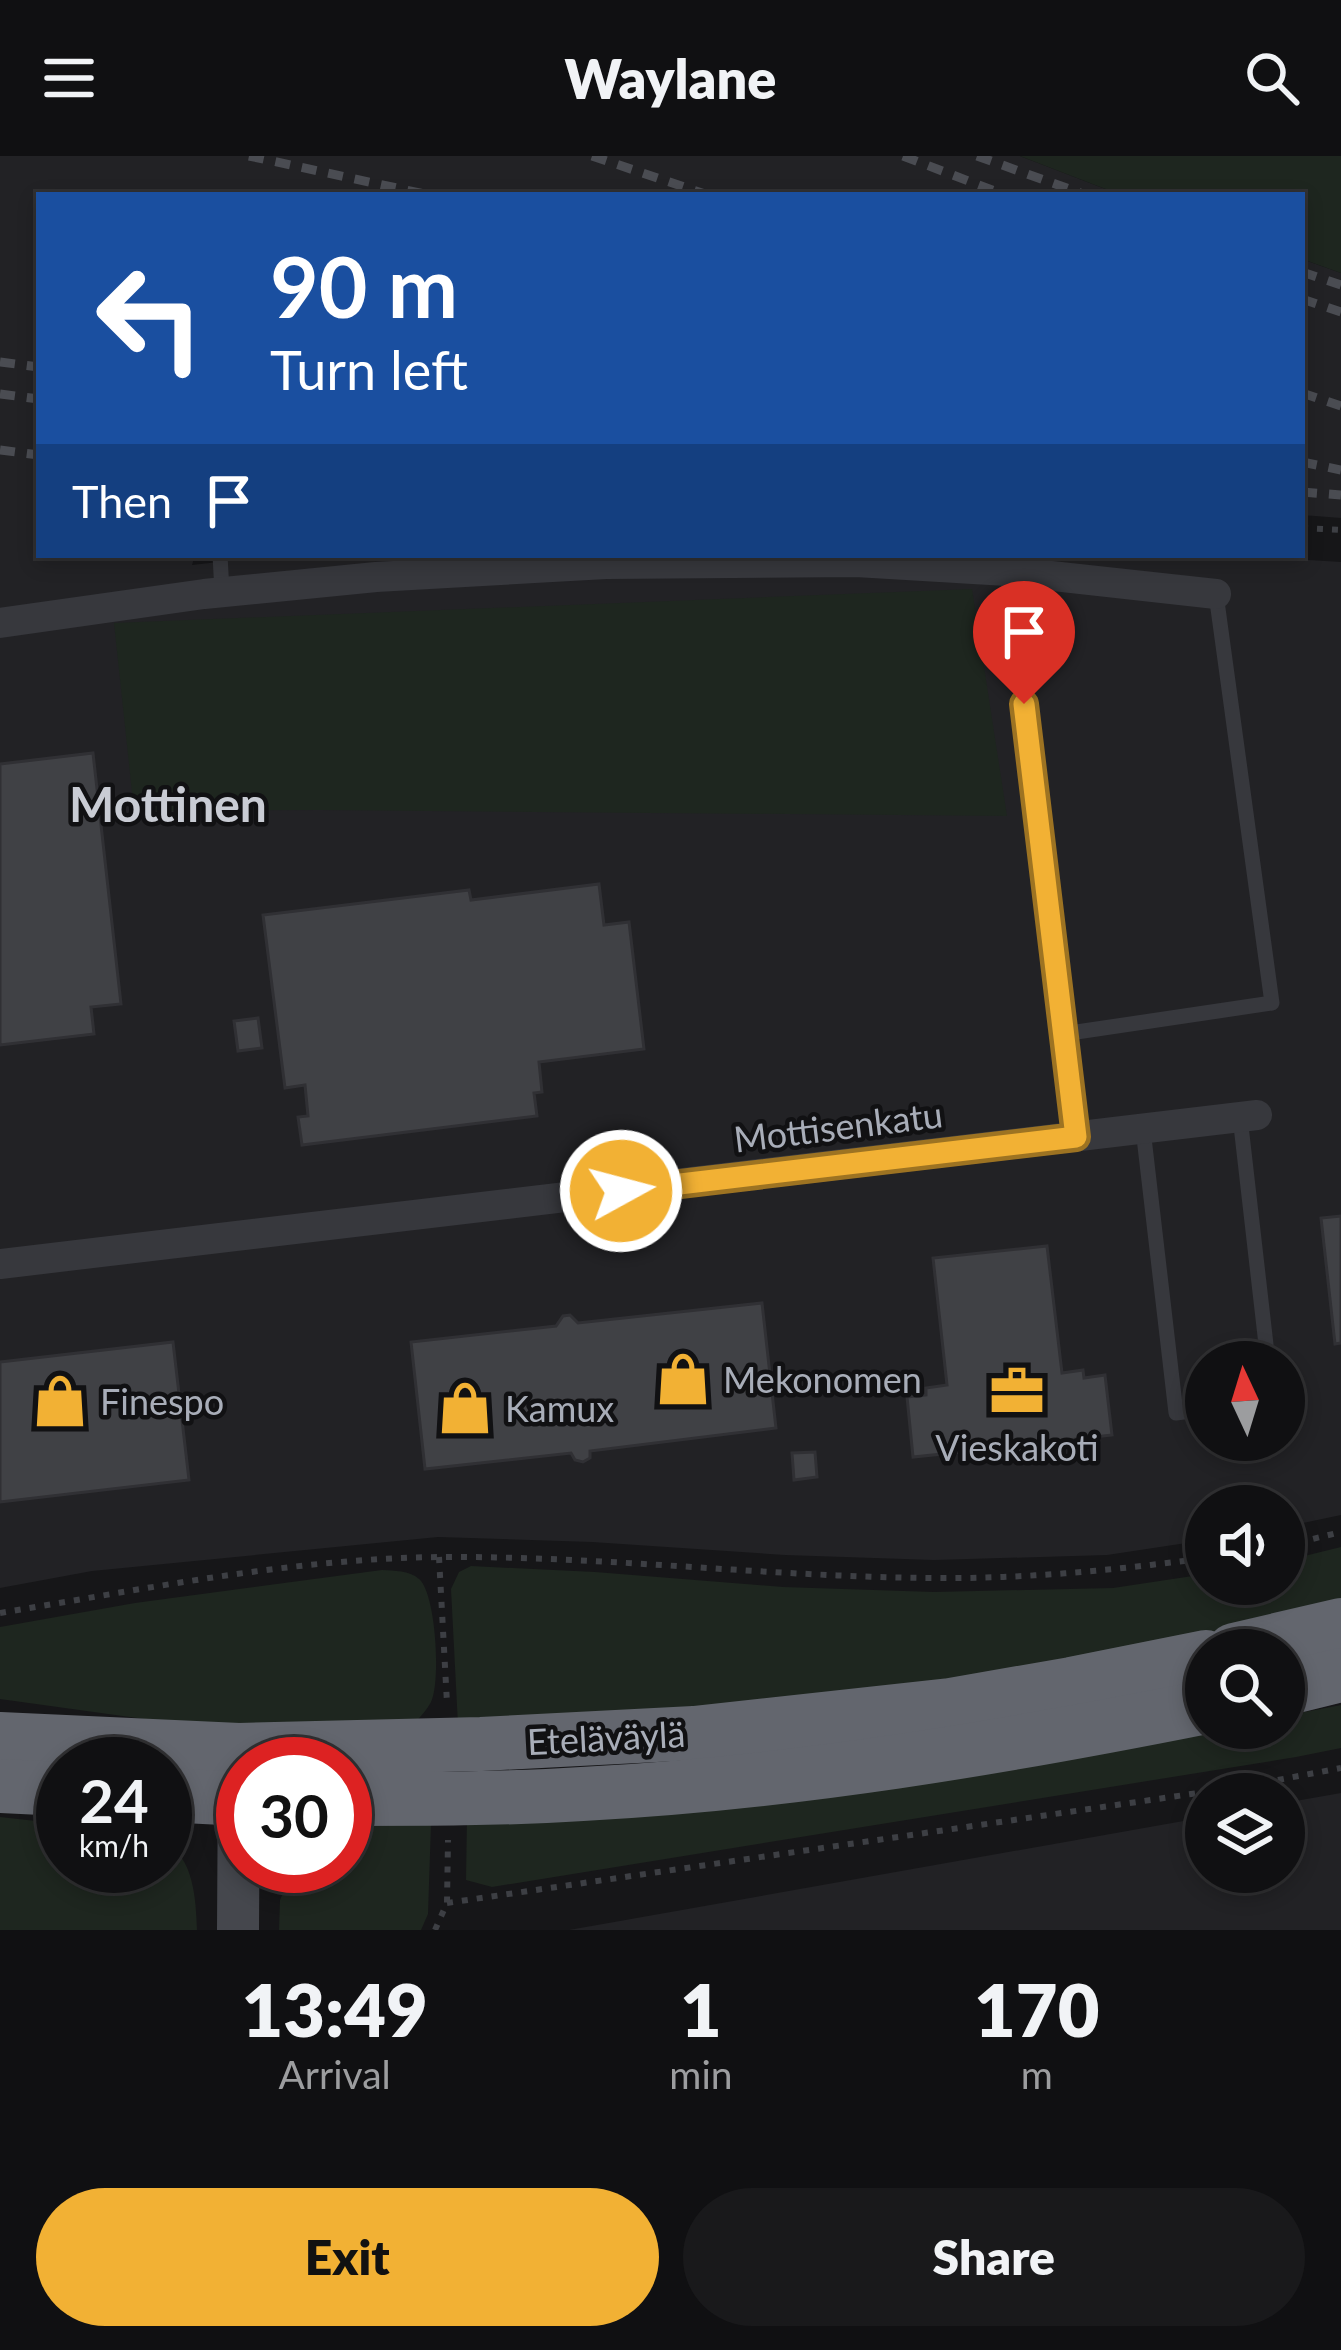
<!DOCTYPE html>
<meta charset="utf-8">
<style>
:root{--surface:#101012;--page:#19191b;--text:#f1f3f6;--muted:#9c9d9f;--line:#303032;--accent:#f2b134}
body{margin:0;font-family:Lato,sans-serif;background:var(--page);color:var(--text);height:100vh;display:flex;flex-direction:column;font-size:45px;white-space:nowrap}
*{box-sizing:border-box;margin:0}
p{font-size:39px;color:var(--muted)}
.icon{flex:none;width:66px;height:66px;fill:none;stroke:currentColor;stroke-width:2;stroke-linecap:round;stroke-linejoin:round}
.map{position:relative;height:1774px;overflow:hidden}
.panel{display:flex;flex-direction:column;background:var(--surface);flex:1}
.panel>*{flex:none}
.top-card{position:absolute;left:36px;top:36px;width:1269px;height:366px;border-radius:0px;box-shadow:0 6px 18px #0003,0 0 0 3px var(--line);background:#1a4fa0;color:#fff;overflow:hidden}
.needle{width:78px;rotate:356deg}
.fabs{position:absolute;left:1185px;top:1185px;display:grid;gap:24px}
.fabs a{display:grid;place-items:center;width:120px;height:120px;border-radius:50%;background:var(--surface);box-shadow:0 6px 18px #0003,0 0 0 3px var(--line);font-size:60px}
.speed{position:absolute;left:36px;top:1581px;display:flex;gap:24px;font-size:60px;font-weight:700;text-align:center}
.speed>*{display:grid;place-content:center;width:156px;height:156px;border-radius:50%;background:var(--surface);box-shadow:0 6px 18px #0003,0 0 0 3px var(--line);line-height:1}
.speed small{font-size:30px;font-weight:400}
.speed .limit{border:18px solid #d22;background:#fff;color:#111}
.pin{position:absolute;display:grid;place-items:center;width:102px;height:102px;color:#fff;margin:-123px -51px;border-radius:50% 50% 50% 0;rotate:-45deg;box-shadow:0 0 12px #0007}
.pin .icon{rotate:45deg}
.me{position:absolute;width:132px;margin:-66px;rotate:83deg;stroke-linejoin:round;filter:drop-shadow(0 0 9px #0008)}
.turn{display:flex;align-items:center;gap:42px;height:252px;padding:0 36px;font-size:54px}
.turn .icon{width:156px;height:156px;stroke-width:2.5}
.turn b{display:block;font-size:84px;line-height:102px}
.then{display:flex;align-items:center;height:114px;padding:0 36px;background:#0003;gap:24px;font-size:45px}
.eta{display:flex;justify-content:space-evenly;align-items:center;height:204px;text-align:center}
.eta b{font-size:72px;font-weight:800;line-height:84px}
.cta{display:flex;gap:24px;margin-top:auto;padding:24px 36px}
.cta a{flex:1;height:138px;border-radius:72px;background:var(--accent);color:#111;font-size:48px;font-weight:800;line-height:138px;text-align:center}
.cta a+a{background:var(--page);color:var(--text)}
header{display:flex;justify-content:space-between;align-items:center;height:156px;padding:0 36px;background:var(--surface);font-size:54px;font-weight:800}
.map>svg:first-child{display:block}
.built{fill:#222225;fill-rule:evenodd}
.green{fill:#1e261f}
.building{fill:#404145;stroke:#303034;stroke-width:3}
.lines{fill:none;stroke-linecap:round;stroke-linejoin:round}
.path{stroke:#3d3f44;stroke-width:6;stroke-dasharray:6 9;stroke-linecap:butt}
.lane{stroke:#37383d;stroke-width:15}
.street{stroke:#37383d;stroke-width:30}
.secondary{stroke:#45474d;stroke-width:42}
.highway{stroke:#63666e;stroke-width:54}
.rail{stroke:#4a4c52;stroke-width:9;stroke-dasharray:15 12;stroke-linecap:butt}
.route-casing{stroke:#9d7322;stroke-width:30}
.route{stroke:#f2b134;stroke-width:21}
.labels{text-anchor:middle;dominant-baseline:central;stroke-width:9;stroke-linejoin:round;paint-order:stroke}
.street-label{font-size:36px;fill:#a8adb8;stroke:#111113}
.poi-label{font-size:36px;fill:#a8adb8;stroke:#111113;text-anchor:start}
.district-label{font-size:48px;font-weight:bold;fill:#c9ccd4;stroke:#111113}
</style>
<header><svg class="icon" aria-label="menu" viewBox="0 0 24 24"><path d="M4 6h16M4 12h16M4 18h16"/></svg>Waylane<svg class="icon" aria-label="search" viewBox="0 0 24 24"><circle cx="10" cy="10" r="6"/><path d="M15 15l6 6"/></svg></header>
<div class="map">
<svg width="1341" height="1774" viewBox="0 0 1341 1774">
<rect width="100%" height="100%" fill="#161618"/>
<!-- built -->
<g class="built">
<path d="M0,0H1020L1121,39H39V399H195L192,409L281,399H1229L1341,406V1359L1284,1371V1350H1206V1384L1107,1399L934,1404L785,1399L592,1386L438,1381L92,1415L0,1432ZM1206,1206H1284V1284H1206Z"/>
<polygon points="1302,103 1341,117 1341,362 1302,359"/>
<polygon points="1341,1637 1341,1774 569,1774 1206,1661 1206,1716 1284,1716 1284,1647"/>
</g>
<!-- green -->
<g class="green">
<polygon points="1020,0 1341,0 1341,117 1302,103 1302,39 1121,39"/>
<polygon points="972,433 1007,660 320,654 134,655 114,467"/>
<polygon points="1341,1391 1341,1448 1179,1488 923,1534 458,1569 451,1433 459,1416 471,1410 595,1416 783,1431 934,1436 1113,1432 1206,1418 1206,1428 1284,1428 1284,1405"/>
<path d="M382,1414C394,1415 409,1414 419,1423C436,1437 441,1526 431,1546C427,1554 419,1562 413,1569L238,1576L0,1543V1471L135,1447Z"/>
<polygon points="1341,1549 1341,1592 1296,1601 492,1731 466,1724 467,1661 1096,1598 1226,1572 1284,1572 1284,1560"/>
<path d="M0,1661L63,1668V1710H165V1687C194,1701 196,1745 197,1774H0Z"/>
<polygon points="431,1668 428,1758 421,1774 279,1774 280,1744 295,1710 345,1710 345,1670"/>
</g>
<!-- building -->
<g class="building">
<polygon points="93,597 121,848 91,851 94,878 0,889 0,608"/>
<polygon points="599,728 604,769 629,766 644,893 539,906 542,936 534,937 537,960 302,989 298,961 308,960 305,929 285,932 263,759 469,734 471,744"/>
<polygon points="258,862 262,892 238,895 234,865"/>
<polygon points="1341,1060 1341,1187 1335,1188 1321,1062"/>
<polygon points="1047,1090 1062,1217 1083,1214 1084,1222 1105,1219 1112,1279 1024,1289 1025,1301 1002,1304 1001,1292 913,1301 907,1241 926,1239 926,1232 947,1229 933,1102"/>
<polygon points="762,1147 776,1272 590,1295 590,1302 583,1306 575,1304 571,1297 425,1313 411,1186 556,1170 563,1160 570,1159 578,1167"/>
<polygon points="173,1186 189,1324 0,1346 0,1206"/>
<polygon points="815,1296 817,1321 794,1324 792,1297"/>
</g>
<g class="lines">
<!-- path -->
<g class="path">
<polyline points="1302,372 1341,374"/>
<polyline points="1284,1390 1341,1376"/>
<polyline points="439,1401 447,1547"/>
<path d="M0,1457C146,1433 294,1402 442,1401C607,1400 770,1421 934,1422C1025,1423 1116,1414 1206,1402"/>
<polyline points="447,1747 1246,1630 1341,1612"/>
<polyline points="435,1774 447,1747 448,1684"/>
</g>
<!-- lane -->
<g class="lane">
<polyline points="220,399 222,436"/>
<polyline points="1007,415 1076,981"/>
<polyline points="1063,878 1272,847 1216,438"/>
<polyline points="1240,961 1268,1206"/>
<polyline points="1143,973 1176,1257 1206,1253"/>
</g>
<!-- street -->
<g class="street">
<polyline points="0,467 204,438 376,421 606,408 856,406 1007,415 1216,438"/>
<polyline points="0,1108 1257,959"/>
</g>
<!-- secondary -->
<polyline class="secondary" points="238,1774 239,1613"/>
<!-- highway -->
<g class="highway">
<polyline points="1234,1494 1341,1469"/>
<polyline points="1284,1533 1341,1519"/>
<polyline points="0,1583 239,1594 481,1588 694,1577 950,1549 1071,1528 1206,1501"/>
<polyline points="0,1630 63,1633"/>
<polyline points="165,1639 243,1643"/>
<path d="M345,1643C424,1643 503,1643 582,1638C792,1627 1000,1592 1206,1551"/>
</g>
<!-- rail -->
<g class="rail">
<polyline points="249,0 429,39"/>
<polyline points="592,0 708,39"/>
<polyline points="903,0 1005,39"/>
<polyline points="977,0 1086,39"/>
<polyline points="1302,116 1341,129"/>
<polyline points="1302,143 1341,156"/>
<polyline points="0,206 39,211"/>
<polyline points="1302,237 1341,250"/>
<polyline points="0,238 39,243"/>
<polyline points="0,294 39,299"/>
<polyline points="1302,306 1341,314"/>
<polyline points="1302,336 1341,339"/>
</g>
</g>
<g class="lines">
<defs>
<polyline id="route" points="621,1035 1076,981 1024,548"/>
</defs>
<!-- route casing -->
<use href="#route" class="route-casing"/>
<!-- route -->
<use href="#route" class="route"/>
</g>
<!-- icons -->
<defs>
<symbol id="shop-bare" viewBox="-9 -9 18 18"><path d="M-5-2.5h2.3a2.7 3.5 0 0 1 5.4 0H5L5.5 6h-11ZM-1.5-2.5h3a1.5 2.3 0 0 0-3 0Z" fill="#f2b134" stroke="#111113" stroke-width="2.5" paint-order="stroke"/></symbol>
<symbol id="office-bare" viewBox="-9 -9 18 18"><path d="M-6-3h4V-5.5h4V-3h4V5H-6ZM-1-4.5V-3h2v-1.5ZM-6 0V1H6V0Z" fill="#f2b134" stroke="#111113" stroke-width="2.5" paint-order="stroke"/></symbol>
</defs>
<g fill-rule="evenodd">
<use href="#shop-bare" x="645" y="1185" width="76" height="76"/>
<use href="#office-bare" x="979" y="1197" width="76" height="76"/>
<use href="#shop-bare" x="22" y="1207" width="76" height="76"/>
<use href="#shop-bare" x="427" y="1214" width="76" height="76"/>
</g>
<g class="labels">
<!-- street labels -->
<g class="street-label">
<text transform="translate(838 970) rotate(-7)">Mottisenkatu</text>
<text transform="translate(606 1581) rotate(-3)">Eteläväylä</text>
</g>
<!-- poi labels -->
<g class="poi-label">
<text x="723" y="1223">Mekonomen</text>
<text x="100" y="1245">Finespo</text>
<text x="505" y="1252">Kamux</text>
<text x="1017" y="1291" text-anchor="middle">Vieskakoti</text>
</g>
<!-- district labels -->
<g class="district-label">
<text x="168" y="647">Mottinen</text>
</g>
</g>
</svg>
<div class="fabs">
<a><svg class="needle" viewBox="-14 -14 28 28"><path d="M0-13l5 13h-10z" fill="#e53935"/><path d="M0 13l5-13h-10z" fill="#9c9d9f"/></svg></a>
<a><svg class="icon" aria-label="sound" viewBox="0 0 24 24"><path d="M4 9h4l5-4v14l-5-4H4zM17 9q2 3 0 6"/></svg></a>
<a><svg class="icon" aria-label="search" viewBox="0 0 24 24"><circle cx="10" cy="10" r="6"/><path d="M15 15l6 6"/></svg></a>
<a><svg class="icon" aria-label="layers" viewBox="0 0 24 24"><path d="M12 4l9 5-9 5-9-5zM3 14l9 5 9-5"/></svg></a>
</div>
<div class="speed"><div>24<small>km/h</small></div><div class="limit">30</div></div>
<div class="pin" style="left:1024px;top:548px;background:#d93025"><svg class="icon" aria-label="arrive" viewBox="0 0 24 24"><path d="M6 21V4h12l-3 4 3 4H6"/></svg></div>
<svg class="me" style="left:621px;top:1035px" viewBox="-20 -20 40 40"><circle r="17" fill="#f2b134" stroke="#fff" stroke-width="3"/><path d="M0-11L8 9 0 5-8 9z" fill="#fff"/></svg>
<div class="top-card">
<div class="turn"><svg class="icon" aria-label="left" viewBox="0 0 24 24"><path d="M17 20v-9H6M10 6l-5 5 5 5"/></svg><div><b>90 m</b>Turn left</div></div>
<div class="then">Then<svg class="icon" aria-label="arrive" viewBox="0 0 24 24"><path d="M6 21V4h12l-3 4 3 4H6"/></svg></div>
</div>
</div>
<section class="panel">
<div class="eta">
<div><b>13:49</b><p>Arrival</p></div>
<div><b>1</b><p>min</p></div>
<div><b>170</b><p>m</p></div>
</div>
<div class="cta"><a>Exit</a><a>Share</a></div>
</section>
